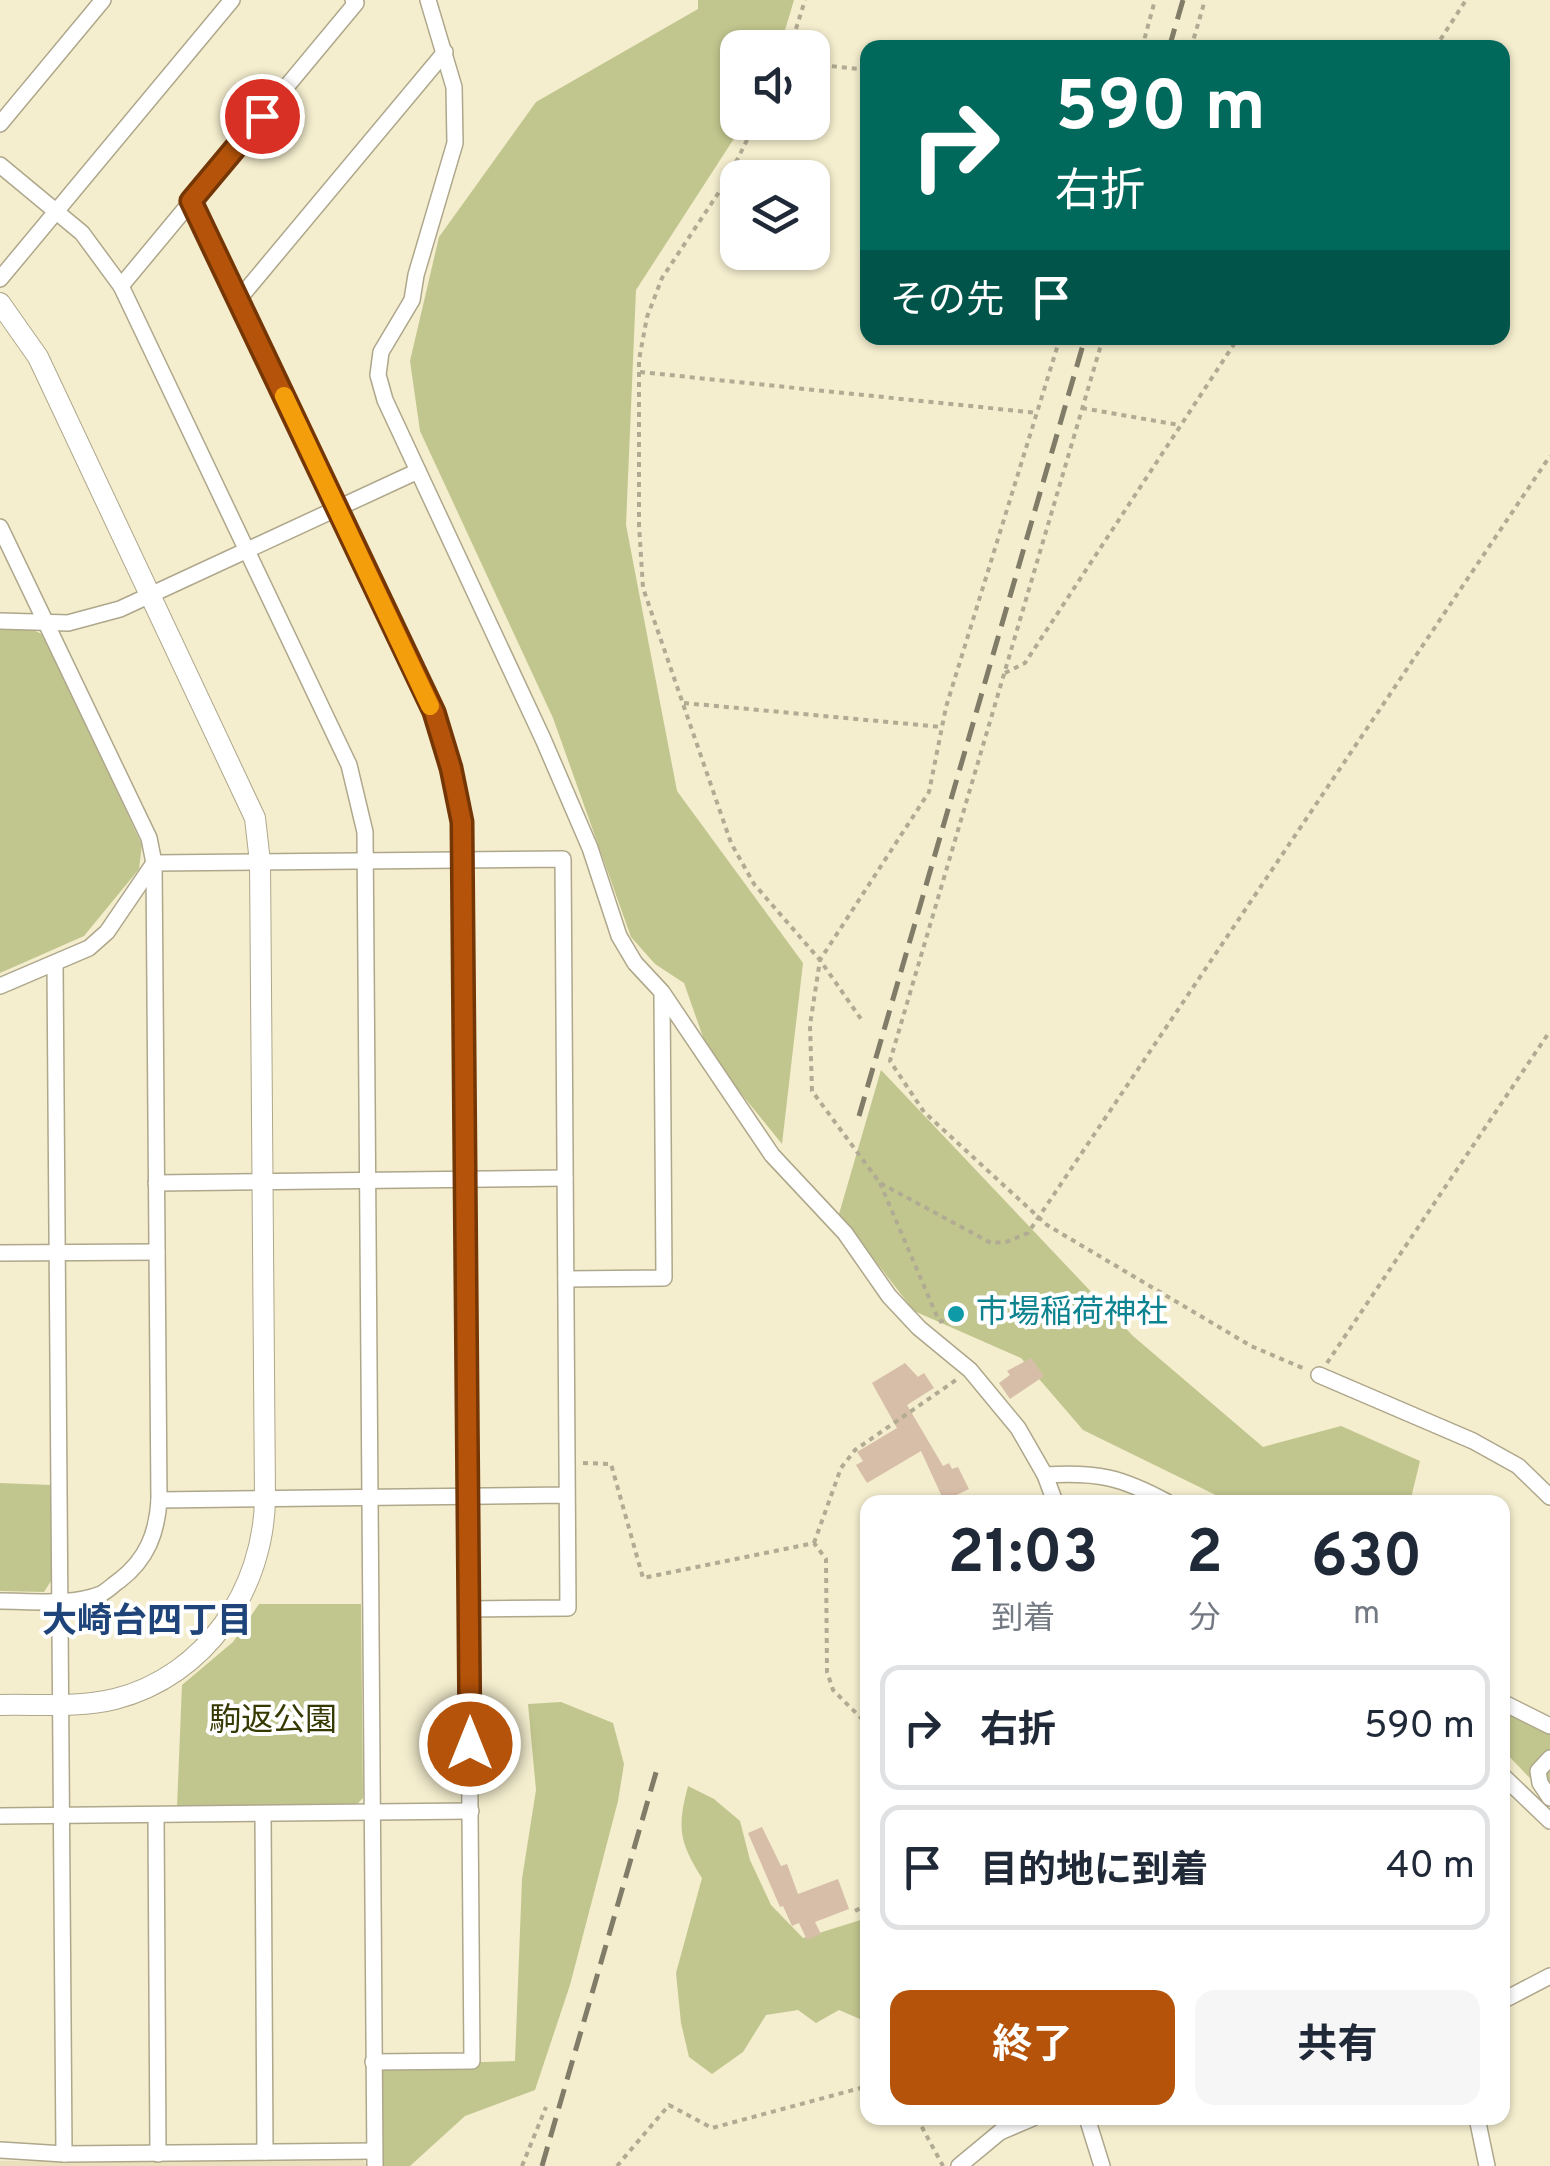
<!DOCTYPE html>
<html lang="ja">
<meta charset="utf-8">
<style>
:root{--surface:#fff;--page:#f6f6f7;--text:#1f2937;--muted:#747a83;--line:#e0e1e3;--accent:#b45309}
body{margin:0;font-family:Overpass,"Noto Sans JP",sans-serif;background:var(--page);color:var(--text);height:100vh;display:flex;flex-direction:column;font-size:38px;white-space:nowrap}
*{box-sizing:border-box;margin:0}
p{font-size:32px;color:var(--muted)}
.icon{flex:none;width:55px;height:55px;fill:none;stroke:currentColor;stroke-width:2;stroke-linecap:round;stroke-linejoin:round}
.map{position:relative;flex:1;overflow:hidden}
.panel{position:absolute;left:860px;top:1495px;width:650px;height:630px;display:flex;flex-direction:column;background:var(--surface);border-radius:20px;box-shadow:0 2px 8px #0004}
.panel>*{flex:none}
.top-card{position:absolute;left:860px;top:40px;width:650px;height:305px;border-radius:20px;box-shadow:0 2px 8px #0004;background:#00695c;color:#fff;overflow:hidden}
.tools{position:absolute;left:720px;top:30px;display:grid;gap:20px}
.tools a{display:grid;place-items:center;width:110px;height:110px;border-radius:20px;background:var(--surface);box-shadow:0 2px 8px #0004;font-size:50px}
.pin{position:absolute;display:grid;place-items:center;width:85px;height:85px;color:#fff;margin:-42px;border:5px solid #fff;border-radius:50%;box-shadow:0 2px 10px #0007}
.me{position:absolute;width:110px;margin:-55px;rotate:0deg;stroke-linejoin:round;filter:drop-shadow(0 0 8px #0008)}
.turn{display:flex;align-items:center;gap:35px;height:210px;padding:0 30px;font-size:45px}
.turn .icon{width:130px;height:130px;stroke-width:2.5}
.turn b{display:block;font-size:70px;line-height:85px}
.then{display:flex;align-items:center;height:95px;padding:0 30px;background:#0003;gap:20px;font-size:38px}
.eta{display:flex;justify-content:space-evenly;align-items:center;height:170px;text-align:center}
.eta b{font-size:60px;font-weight:700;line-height:70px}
.button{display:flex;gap:20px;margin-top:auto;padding:20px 30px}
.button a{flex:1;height:115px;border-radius:20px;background:var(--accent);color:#fff;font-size:40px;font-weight:700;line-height:115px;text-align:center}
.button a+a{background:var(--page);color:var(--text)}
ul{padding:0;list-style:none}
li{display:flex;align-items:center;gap:30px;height:125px;margin:0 20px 15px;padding:0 10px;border:5px solid var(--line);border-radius:20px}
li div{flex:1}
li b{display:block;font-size:38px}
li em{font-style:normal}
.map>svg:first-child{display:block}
.built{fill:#eae1bc}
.green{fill:#c1c68e}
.building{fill:#d7bea9}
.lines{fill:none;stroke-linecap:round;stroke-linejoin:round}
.minor-casing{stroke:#aea78b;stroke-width:18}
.tertiary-casing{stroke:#aea78b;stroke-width:22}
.path{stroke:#b1ab93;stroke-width:4;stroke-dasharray:5 5;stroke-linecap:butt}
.minor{stroke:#fff;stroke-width:15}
.tertiary{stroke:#fff;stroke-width:20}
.rail{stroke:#817c68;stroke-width:5;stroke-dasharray:20 10;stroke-linecap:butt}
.route-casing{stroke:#753606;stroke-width:25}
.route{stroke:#b45309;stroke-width:18}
.slow{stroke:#f59e0b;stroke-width:18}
.culture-dot{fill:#0f9aa8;stroke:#fff;stroke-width:4}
.labels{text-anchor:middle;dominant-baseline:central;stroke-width:8;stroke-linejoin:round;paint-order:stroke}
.culture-label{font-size:32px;fill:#0d838f;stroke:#fff;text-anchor:start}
.park-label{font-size:32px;fill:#363902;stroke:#fff}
.neighbourhood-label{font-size:35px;font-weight:bold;fill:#1e4479;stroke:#fff}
</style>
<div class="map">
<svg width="1550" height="2166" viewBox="0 0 1550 2166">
<rect width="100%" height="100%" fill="#f4edce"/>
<!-- built -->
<polygon class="built" points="363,2160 367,2166 0,2166 0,2161"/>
<!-- green -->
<g class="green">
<polygon points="698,0 794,0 780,47 738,48 738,122 744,123 636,290 626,525 677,791 803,963 782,1144 709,1054 684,983 655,964 631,937 553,718 420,431 410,361 439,237 536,102 698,9"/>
<polygon points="0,628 33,630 44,635 142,845 139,869 84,936 0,973"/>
<polygon points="881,1070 1133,1336 1263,1447 1341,1426 1420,1461 1410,1502 1230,1502 1083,1430 1021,1358 914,1311 839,1214"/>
<polygon points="0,1483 51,1485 51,1581 44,1592 0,1591"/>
<polygon points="259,1604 361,1604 363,1798 354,1807 177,1807 182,1685 233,1642"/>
<polygon points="561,1702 613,1723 624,1764 618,1801 570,1985 535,2090 465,2116 410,2166 381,2166 381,2065 515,2061 522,1879 536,1790 528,1704"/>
<polygon points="1502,1702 1550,1733 1550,1799 1503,1750"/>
<path d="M688,1786L714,1799L740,1821L750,1860L771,1905L803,1938L867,1918V2022L839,2010L816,2023L798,2010L766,2015L743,2052L712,2074L689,2057L681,2023L676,1973L702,1878C679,1841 677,1828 688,1786Z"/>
</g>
<!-- building -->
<g class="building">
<polygon points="1031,1358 1044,1376 1010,1399 999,1383 1010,1375 1007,1371"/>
<polygon points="905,1363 918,1377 924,1373 934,1388 907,1405 943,1466 949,1463 952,1469 958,1467 969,1489 944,1501 921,1451 867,1483 856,1465 863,1461 857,1452 897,1428 872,1383"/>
<polygon points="762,1827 781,1866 787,1864 798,1894 838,1879 849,1909 815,1922 821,1934 807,1940 799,1923 792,1926 783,1906 780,1907 748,1833"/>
</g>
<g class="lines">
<defs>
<g id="minor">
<polyline points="428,0 454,87 455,143 416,275 412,300 381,352 378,375 385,400 543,739 590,848 619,936 635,963 662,992 772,1155 845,1233 889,1296 919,1328 970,1370 1018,1428 1045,1475 1055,1502"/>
<polyline points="0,124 103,0"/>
<polyline points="0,165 82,233 121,286 349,765 365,832 375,2166"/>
<polyline points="191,201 434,712 451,768 462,822 472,2061 373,2062"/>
<polyline points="0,279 232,0"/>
<polyline points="121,286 356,3 353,0"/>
<polyline points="238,300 445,52"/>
<polyline points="0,527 149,838 154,863 107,932 89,948 0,986"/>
<polyline points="0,621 68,623 120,609 418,471"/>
<polyline points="55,965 64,2154"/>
<polyline points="156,1183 565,1178"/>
<polyline points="0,1253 157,1252"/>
<polyline points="566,1279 664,1278 662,995"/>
<polyline points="1319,1375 1473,1441 1518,1466 1550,1497"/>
<path d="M1045,1475C1098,1472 1121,1477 1167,1502"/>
<path d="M0,1601C31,1601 71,1606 101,1594C107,1591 114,1584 120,1580C147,1559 157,1533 159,1500"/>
<polyline points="469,1609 568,1608 563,859 154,863 159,1500 567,1495"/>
<polyline points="1502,1702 1550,1726"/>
<polyline points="1550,1758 1538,1771 1540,1783 1550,1798"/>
<polyline points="1502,1775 1550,1821"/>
<polyline points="263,1814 265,2152"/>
<polyline points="156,1815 158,2154"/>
<polyline points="0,1816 471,1811"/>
<polyline points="1502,2001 1550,1976"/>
<polyline points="1087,2118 1102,2166"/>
<polyline points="1477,2118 1487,2166"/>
<polyline points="0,2150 64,2154 374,2151"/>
<polyline points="959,2166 1000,2132 1033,2118"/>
</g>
<path id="tertiary" d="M0,303L38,357L255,818L260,862L265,1498C264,1589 206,1676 115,1699C79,1708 37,1704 0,1705"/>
</defs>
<!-- minor casing -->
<use href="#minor" class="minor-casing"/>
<!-- tertiary casing -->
<use href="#tertiary" class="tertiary-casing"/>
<!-- path -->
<g class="path">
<polyline points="790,48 805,0"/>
<polyline points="1142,48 1155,0"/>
<polyline points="1191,48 1205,0"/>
<polyline points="1435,48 1466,0"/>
<polyline points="812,64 868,70"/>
<polyline points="756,122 727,180 662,278 647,317 639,360 639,525 643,588 731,843 754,884 820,960 861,1019"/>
<polyline points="1060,338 946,707 929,792 820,960 810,1025 812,1091 880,1183 991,1243 1006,1242 1028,1233 1550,456"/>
<polyline points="1103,338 890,1061 924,1112 1047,1225 1251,1346 1305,1369"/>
<polyline points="640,372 1038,413"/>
<polyline points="1082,408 1179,425"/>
<polyline points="1005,673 1025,663 1238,338"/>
<polyline points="684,703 942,727"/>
<polyline points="880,1183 939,1321"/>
<polyline points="939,1322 953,1317"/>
<polyline points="1327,1363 1550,1031"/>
<polyline points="583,1463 611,1464 643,1578 814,1543 826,1559 827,1672 833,1690 868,1725"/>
<polyline points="814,1543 841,1468 855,1450 956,1380"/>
<polyline points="855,1911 868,1904"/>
<polyline points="917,2118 943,2166"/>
<polyline points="522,2166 546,2107"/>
<polyline points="617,2166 669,2105 712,2128 868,2086"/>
</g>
<!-- minor -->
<use href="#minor" class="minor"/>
<!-- tertiary -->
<use href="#tertiary" class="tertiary"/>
<!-- rail -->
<g class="rail">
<polyline points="1169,48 1183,0"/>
<polyline points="859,1116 1085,338"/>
<polyline points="542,2166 657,1769"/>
</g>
</g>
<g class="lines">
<defs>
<polyline id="route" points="262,116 191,201 434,712 451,768 462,822 470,1744"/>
</defs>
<!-- route casing -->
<use href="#route" class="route-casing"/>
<!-- route -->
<use href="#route" class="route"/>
<!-- slow -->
<polyline class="slow" points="284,396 430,706"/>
</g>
<!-- markers -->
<circle class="culture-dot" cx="956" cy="1314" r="10"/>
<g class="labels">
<!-- culture labels -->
<g class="culture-label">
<text x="976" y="1314">市場稲荷神社</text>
</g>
<!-- park labels -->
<g class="park-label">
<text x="273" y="1722">駒返公園</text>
</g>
<!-- neighbourhood labels -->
<g class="neighbourhood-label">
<text x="147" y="1623">大崎台四丁目</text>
</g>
</g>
</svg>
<div class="tools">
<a><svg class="icon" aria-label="sound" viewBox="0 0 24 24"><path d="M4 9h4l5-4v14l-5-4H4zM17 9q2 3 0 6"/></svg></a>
<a><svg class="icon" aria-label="layers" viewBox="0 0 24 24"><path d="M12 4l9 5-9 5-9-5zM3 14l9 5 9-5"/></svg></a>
</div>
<div class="pin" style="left:262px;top:116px;background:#d93025"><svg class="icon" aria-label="arrive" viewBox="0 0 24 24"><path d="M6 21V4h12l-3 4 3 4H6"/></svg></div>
<svg class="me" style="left:470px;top:1744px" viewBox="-20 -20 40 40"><circle r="17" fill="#b45309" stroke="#fff" stroke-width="3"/><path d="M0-11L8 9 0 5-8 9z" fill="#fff"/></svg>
<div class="top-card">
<div class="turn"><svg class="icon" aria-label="right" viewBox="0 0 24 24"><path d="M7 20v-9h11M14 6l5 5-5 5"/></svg><div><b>590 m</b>右折</div></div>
<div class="then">その先<svg class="icon" aria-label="arrive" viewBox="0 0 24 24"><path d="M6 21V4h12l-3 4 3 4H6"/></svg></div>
</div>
<section class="panel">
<div class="eta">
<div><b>21:03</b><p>到着</p></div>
<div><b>2</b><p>分</p></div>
<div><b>630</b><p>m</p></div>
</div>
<ul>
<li><svg class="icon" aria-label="right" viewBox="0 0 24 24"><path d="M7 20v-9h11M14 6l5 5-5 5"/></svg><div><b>右折</b></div><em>590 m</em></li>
<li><svg class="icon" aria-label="arrive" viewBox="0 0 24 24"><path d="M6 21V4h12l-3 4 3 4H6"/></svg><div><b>目的地に到着</b></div><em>40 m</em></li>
</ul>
<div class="button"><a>終了</a><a>共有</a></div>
</section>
</div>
